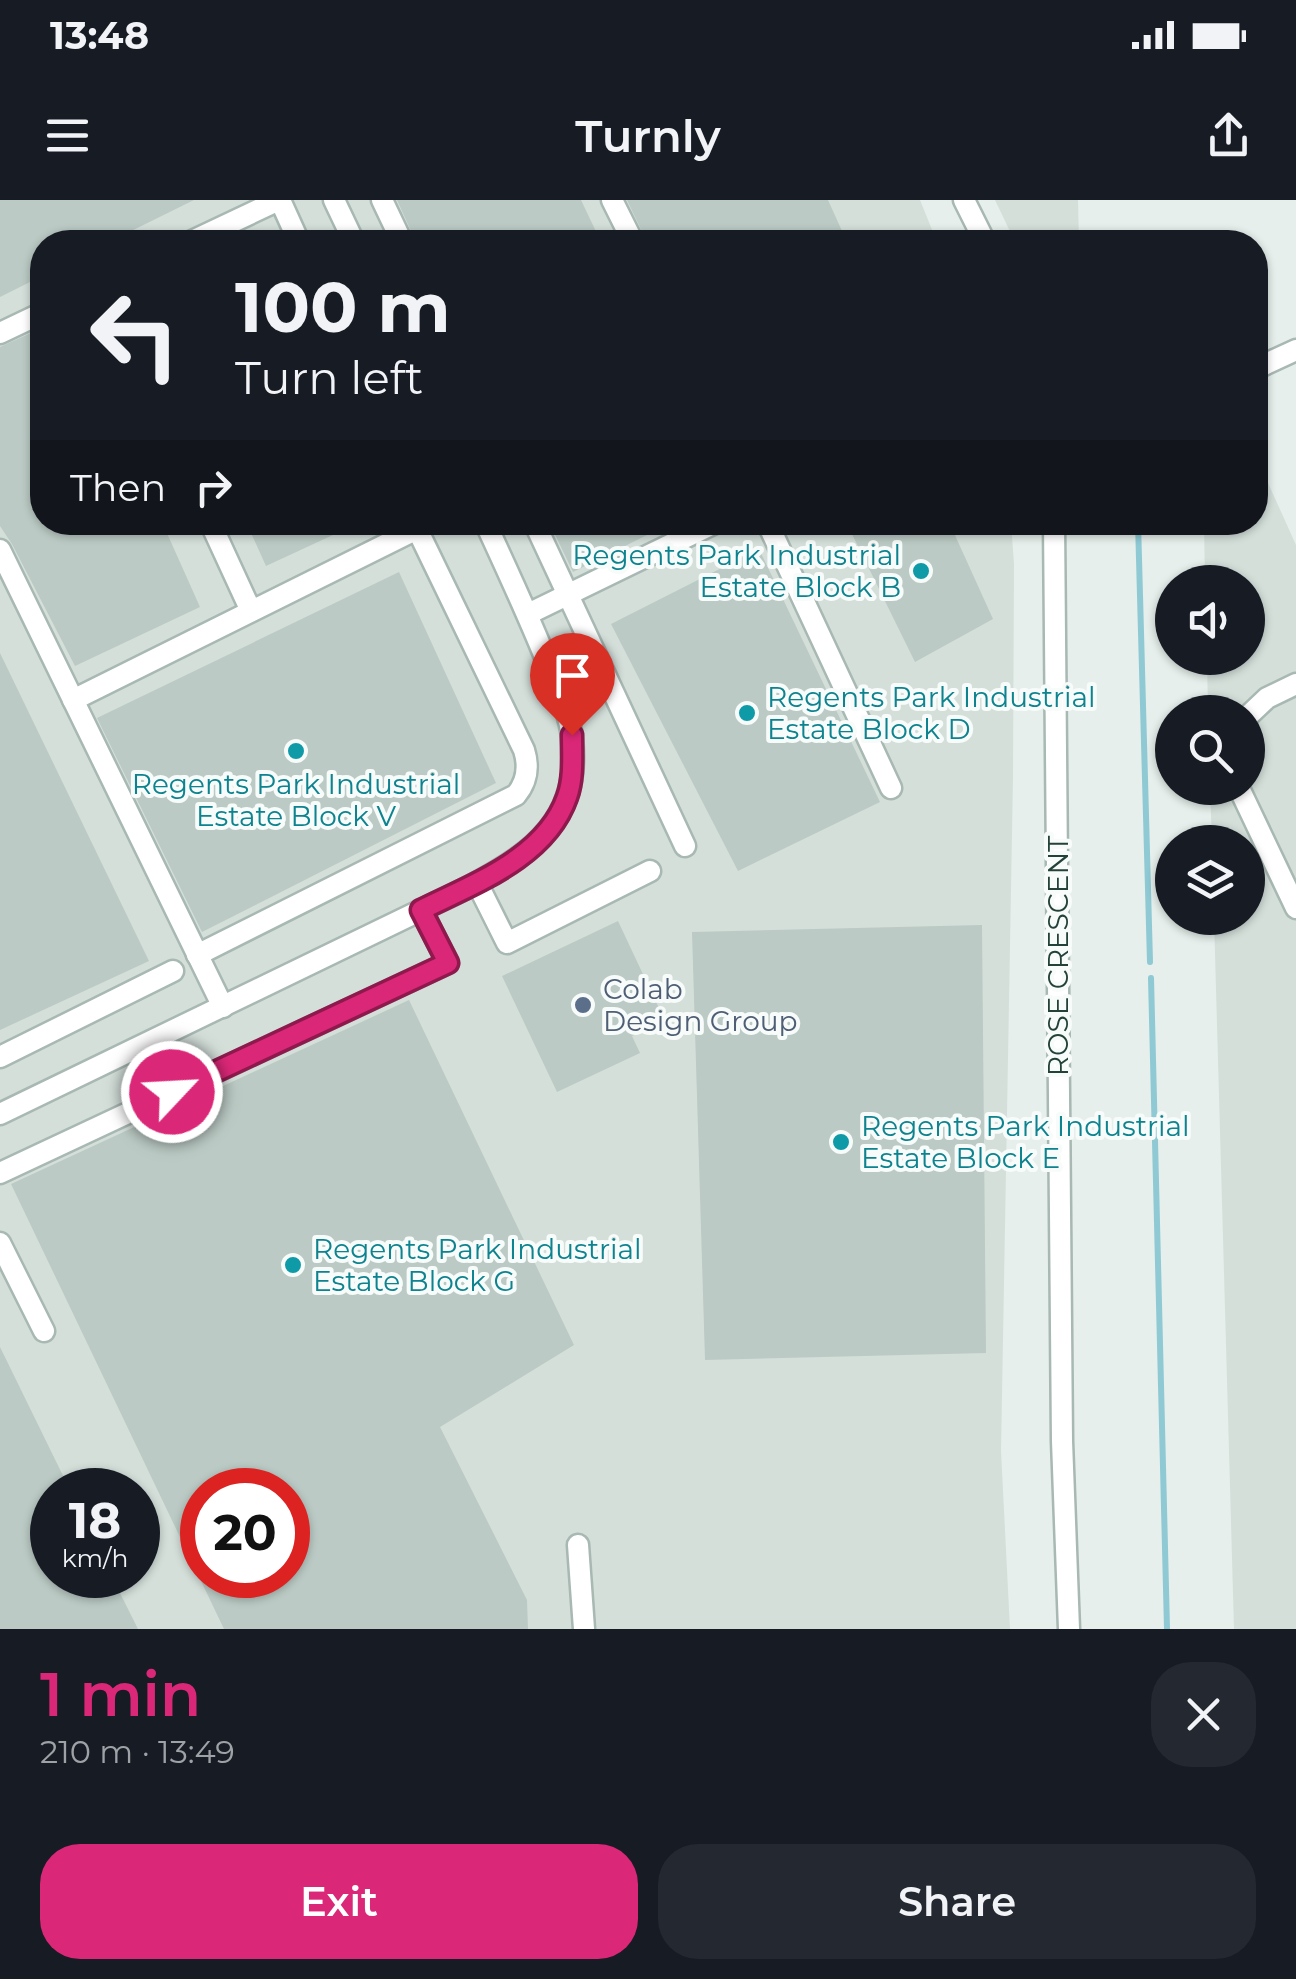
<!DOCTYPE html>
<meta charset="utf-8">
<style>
:root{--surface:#171b24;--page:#242831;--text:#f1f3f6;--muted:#9ea1a6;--accent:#db2777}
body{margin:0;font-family:Montserrat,sans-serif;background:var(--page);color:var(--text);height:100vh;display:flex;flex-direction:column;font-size:38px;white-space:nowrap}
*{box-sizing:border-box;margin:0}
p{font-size:32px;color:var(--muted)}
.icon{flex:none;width:55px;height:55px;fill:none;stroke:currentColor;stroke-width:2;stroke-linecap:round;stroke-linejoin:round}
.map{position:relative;height:1429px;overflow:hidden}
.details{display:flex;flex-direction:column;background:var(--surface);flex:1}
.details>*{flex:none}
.top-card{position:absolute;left:30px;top:30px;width:1238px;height:305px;border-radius:40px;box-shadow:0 2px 8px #0004;background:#171b24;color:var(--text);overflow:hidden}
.fabs{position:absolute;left:1155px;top:365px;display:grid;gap:20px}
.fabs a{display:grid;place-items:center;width:110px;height:110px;border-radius:50%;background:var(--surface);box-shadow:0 2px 8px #0004;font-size:50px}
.speed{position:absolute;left:30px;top:1268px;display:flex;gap:20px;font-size:50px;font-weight:700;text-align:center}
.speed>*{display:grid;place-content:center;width:130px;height:130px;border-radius:50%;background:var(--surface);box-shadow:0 2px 8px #0004;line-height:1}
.speed small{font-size:25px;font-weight:400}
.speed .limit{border:15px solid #d22;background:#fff;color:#111}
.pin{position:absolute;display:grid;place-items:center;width:85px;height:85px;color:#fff;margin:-102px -42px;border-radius:50% 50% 50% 0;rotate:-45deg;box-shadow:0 0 10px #0007}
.pin .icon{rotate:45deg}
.me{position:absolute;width:110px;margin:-55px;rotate:65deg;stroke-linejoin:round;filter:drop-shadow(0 0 8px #0008)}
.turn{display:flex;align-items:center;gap:35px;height:210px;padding:0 40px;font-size:45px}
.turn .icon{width:130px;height:130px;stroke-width:2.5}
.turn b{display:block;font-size:70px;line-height:85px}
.then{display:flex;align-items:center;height:95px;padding:0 40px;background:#0003;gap:20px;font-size:38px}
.round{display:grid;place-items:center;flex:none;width:105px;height:105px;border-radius:40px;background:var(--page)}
.head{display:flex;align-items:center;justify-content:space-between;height:170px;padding:0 40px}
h1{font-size:60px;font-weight:600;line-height:75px;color:var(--accent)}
.cta{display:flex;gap:20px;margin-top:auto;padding:20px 40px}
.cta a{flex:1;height:115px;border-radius:40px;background:var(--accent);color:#fff;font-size:40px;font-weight:600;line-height:115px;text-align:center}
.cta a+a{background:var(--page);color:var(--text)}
.status{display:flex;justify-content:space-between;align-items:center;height:70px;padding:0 50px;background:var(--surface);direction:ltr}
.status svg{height:28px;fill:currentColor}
header{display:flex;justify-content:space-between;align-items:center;height:130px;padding:0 40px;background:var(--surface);font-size:45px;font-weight:600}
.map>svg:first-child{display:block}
.built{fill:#d4dfda;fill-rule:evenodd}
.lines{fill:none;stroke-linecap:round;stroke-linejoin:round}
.stream{stroke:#8ec9d4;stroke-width:6}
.building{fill:#bbcac4;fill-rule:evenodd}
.minor-casing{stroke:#a8b8b2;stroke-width:25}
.minor{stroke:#fff;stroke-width:20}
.route-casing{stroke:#8e194d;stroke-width:25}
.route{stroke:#db2777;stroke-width:18}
.culture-dot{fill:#0f9aa8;stroke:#f7fbf9;stroke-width:4}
.service-dot{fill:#5c6f8a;stroke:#f7fbf9;stroke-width:4}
.labels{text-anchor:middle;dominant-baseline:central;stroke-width:8;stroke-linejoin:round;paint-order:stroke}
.culture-label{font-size:28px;fill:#0d838f;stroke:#f7fbf9;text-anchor:start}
.street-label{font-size:28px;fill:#24423a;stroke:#f7fbf9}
.service-label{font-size:28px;fill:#4e5e75;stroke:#f7fbf9;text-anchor:start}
</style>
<div class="status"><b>13:48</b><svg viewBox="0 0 49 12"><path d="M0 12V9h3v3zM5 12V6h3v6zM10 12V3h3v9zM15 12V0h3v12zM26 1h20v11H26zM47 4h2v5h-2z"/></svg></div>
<header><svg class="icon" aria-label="menu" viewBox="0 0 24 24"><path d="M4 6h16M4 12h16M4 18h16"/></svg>Turnly<svg class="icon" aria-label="share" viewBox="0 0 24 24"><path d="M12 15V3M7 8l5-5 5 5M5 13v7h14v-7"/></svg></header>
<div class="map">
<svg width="1296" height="1429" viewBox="0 0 1296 1429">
<rect width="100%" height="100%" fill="#e6efeb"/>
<!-- built -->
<g class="built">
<path d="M0,0H920L937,42H42V322L1011,323L1014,364L1013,577L1001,1251L1010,1429H0ZM52,1290H138V1375H52ZM202,1290H288V1375H202Z"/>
<polygon points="995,0 1078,0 1079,42 1015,42"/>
<polygon points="1255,254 1296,345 1296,1429 1234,1429 1214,718 1248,718 1248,642 1212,642 1210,588 1248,588 1248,512 1208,512 1207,458 1248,458 1248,382 1205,382 1204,323 1255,322"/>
</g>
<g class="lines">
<!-- stream -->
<g class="stream">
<polyline points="1130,34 1131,42"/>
<polyline points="1138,322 1150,762"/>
<polyline points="1151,778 1167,1429"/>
</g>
</g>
<!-- building -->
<g class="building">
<polygon points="0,0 194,0 109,42 42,42 42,76 0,97"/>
<polygon points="397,0 581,0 601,42 416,42"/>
<polygon points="627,0 828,0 847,42 647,42"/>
<polygon points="42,128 42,322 162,322 200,407 75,466 12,344 0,326 0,147"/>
<polygon points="246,322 361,322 266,366"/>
<polygon points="549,322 673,322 573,372"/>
<polygon points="846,322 949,322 993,419 915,462"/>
<polygon points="759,349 880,602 738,671 611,424"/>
<polygon points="399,372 496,583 202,732 97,518"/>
<polygon points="0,453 149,761 0,830"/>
<polygon points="618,721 665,821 632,836 640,853 557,892 502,776"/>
<polygon points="982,725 986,1153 705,1160 692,732"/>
<path d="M409,800L574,1145L440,1227L527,1400L528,1429H224L11,984ZM202,1290H288V1375H202Z"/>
<polygon points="0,1147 70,1290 52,1290 52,1375 111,1375 138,1429 0,1429"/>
</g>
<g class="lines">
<defs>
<g id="minor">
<polyline points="280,0 299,42"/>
<polyline points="334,0 354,42"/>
<polyline points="382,0 402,42"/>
<polyline points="612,0 633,42"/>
<polyline points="964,0 985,42"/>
<polyline points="190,42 279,0"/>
<polyline points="0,133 42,113"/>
<polyline points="1255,169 1296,150"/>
<polyline points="210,322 251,411"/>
<polyline points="534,322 685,646"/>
<polyline points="767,322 891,588"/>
<polyline points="1054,322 1062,1241 1069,1429"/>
<polyline points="0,350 223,807"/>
<polyline points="528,414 717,322"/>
<polyline points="73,500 431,322"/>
<polyline points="1248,516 1267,498 1296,484"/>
<polyline points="1239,588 1296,708"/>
<polyline points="477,683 507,743 650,671"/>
<path d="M197,755L516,595C527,582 529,566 524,550L417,329"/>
<polyline points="0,857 173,771"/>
<path d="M0,914L471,686C509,665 550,642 566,599C573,581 574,557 572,538C570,516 559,492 551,472C531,421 508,372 485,322"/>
<polyline points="0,973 448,763 421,710"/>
<polyline points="0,1043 44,1131"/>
<polyline points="578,1345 584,1429"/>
</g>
</defs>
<!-- minor casing -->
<use href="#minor" class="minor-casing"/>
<!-- minor -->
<use href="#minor" class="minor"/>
</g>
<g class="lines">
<defs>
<path id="route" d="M172,892L448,763L421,710C473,684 546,658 567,597C574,578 572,555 572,535"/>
</defs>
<!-- route casing -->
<use href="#route" class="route-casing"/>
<!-- route -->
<use href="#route" class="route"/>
</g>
<!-- markers -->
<g class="culture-dot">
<circle cx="921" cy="371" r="10"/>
<circle cx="747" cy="513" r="10"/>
<circle cx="296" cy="551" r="10"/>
<circle cx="841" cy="942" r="10"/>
<circle cx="293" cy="1065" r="10"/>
</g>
<circle class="service-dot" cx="583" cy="805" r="10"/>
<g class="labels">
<!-- culture labels -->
<g class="culture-label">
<text x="901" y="355" text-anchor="end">Regents Park Industrial<tspan x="901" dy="32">Estate Block B</tspan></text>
<text x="767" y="497">Regents Park Industrial<tspan x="767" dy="32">Estate Block D</tspan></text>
<text x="296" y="584" text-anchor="middle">Regents Park Industrial<tspan x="296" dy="32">Estate Block V</tspan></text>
<text x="861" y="926">Regents Park Industrial<tspan x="861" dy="32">Estate Block E</tspan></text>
<text x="313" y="1049">Regents Park Industrial<tspan x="313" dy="32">Estate Block G</tspan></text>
</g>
<!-- street labels -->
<g class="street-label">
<text transform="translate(1058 756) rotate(-90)">ROSE CRESCENT</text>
</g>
<!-- service labels -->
<g class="service-label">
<text x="603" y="789">Colab<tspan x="603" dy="32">Design Group</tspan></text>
</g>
</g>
</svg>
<div class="fabs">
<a><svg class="icon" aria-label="sound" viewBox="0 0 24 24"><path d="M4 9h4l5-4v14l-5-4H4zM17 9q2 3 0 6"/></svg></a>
<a><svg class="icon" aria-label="search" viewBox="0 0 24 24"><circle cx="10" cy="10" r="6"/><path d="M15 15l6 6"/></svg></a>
<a><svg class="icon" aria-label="layers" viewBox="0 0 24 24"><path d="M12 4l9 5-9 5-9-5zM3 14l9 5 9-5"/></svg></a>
</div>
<div class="speed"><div>18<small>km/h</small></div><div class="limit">20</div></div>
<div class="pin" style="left:572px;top:535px;background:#d93025"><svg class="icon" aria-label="arrive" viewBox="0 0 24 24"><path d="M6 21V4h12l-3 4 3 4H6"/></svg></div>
<svg class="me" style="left:172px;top:892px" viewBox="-20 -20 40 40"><circle r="17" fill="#db2777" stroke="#fff" stroke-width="3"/><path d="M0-11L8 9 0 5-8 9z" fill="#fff"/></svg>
<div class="top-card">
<div class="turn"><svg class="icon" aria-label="left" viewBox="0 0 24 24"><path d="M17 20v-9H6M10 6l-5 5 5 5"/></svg><div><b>100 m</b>Turn left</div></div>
<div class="then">Then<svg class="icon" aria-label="right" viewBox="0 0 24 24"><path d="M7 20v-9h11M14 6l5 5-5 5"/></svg></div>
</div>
</div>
<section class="details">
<div class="head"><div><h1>1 min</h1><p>210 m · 13:49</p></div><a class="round"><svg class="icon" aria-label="close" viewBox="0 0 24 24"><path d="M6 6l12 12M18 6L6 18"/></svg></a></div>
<div class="cta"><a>Exit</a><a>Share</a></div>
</section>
